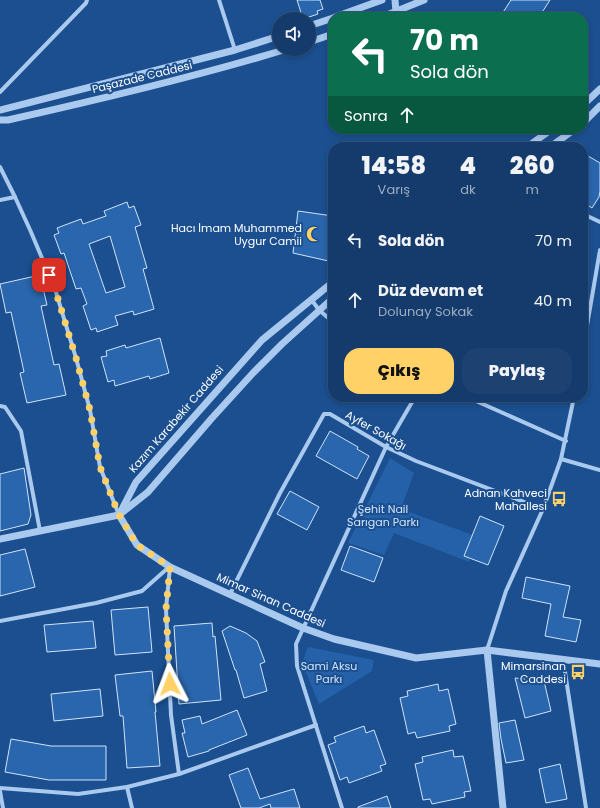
<!DOCTYPE html>
<html lang="tr">
<meta charset="utf-8">
<style>
:root{--surface:#143b6b;--page:#1d4271;--text:#f1f3f6;--muted:#9dadc1;--line:#33557e;--accent:#ffd166}
body{margin:0;font-family:Poppins,sans-serif;background:var(--page);color:var(--text);height:100vh;display:flex;flex-direction:column;font-size:15px;white-space:nowrap}
*{box-sizing:border-box;margin:0}
p{font-size:13px;color:var(--muted)}
.icon{flex:none;width:22px;height:22px;fill:none;stroke:currentColor;stroke-width:2;stroke-linecap:round;stroke-linejoin:round}
.map{position:relative;flex:1;overflow:hidden}
.panel{position:absolute;left:328px;top:142px;width:260px;height:260px;display:flex;flex-direction:column;background:var(--surface);border-radius:16px;box-shadow:0 2px 6px #0003,0 0 0 1px var(--line)}
.panel>*{flex:none}
.guide{position:absolute;left:328px;top:12px;width:260px;height:122px;border-radius:16px;box-shadow:0 2px 6px #0003,0 0 0 1px var(--line);background:#0b6e4f;color:#fff;overflow:hidden}
.tools{position:absolute;left:272px;top:12px;display:grid;gap:8px}
.tools a{display:grid;place-items:center;width:44px;height:44px;border-radius:50%;background:var(--surface);box-shadow:0 2px 6px #0003,0 0 0 1px var(--line);font-size:20px}
.pin{position:absolute;display:grid;place-items:center;width:34px;height:34px;color:#fff;margin:-17px;border-radius:8px;box-shadow:0 2px 6px #0006}
.me{position:absolute;width:44px;margin:-22px;rotate:357deg;stroke-linejoin:round;filter:drop-shadow(0 0 3px #0008)}
.turn{display:flex;align-items:center;gap:14px;height:84px;padding:0 16px;font-size:18px}
.turn .icon{width:52px;height:52px;stroke-width:2.5}
.turn b{display:block;font-size:28px;line-height:34px}
.then{display:flex;align-items:center;height:38px;padding:0 16px;background:#0003;gap:8px;font-size:15px}
.eta{display:flex;justify-content:space-evenly;align-items:center;height:68px;text-align:center}
.eta b{font-size:24px;font-weight:800;line-height:28px}
.action{display:flex;gap:8px;margin-top:auto;padding:8px 16px}
.action a{flex:1;height:46px;border-radius:16px;background:var(--accent);color:#111;font-size:16px;font-weight:800;line-height:46px;text-align:center}
.action a+a{background:var(--page);color:var(--text)}
ul{padding:0;list-style:none}
li{display:flex;align-items:center;gap:12px;height:60px;padding:0 16px}
li div{flex:1}
li b{display:block;font-size:15px}
li em{font-style:normal}
.map>svg:first-child{display:block}
.green{fill:#2461a8}
.building{fill:#2a66ad;stroke:#cfe3fa;fill-rule:evenodd}
.lines{fill:none;stroke-linecap:round;stroke-linejoin:round}
.minor{stroke:#a9c9ee;stroke-width:4}
.tertiary{stroke:#a9c9ee;stroke-width:7}
.route{stroke:#ffd166;stroke-width:7;stroke-dasharray:0 12.6}
.labels{text-anchor:middle;dominant-baseline:central;stroke-width:4;stroke-linejoin:round;paint-order:stroke}
.street-label{font-size:11px;fill:#fff;stroke:#1b4f8f}
.poi-label{font-size:11px;fill:#fff;stroke:#1b4f8f;text-anchor:end}
.park-label{font-size:11px;fill:#cfe3fa;stroke:#1b4f8f}
</style>
<div class="map">
<svg width="600" height="808" viewBox="0 0 600 808">
<rect width="100%" height="100%" fill="#1b4f8f"/>
<!-- green -->
<g class="green">
<polygon points="390,458 414,473 401,509 476,536 469,562 394,533 384,555 348,543"/>
<polygon points="308,647 374,660 372,671 319,704 302,663"/>
</g>
<!-- building -->
<g class="building">
<polygon points="297,0 320,0 323,9 317,11 318,14 303,19"/>
<polygon points="511,0 550,0 539,17 500,17"/>
<polygon points="583,153 600,163 600,191 599,197 592,208 583,202"/>
<path d="M127,202L129,208L134,206L141,225L135,227L147,268L143,269L154,309L134,315L133,311L115,316L118,325L97,332L96,328L91,330L83,306L87,304L81,288L76,289L64,253L61,254L54,235L59,233L57,228L81,219L83,224L106,216L104,211ZM110,236L125,287L106,293L89,244Z"/>
<polygon points="298,211 333,216 333,262 293,253"/>
<polygon points="40,275 47,305 41,306 54,365 59,364 66,395 27,403 20,373 24,372 11,312 6,313 0,284"/>
<polygon points="160,338 169,373 150,379 149,376 115,386 114,380 108,382 101,357 107,356 106,351 125,345 126,348"/>
<polygon points="330,431 358,447 357,449 369,456 357,479 316,456"/>
<polygon points="24,468 31,515 28,524 0,531 0,474"/>
<polygon points="290,491 319,507 307,530 277,514"/>
<polygon points="480,516 504,526 488,565 464,556"/>
<polygon points="350,546 383,558 374,582 341,570"/>
<polygon points="25,549 35,587 0,596 0,555"/>
<polygon points="526,577 570,586 563,617 581,620 576,642 545,636 551,604 522,598"/>
<polygon points="148,607 152,652 115,655 111,610"/>
<polygon points="93,621 96,648 47,652 44,625"/>
<polygon points="212,623 213,637 215,636 221,700 179,704 174,626"/>
<polygon points="230,626 246,633 257,641 265,662 260,664 267,691 244,698 236,670 235,670 222,631"/>
<polygon points="152,671 156,712 155,712 160,766 127,768 123,716 120,716 115,675"/>
<polygon points="515,678 544,681 551,711 525,718"/>
<polygon points="438,684 439,691 448,689 456,724 449,726 450,731 417,738 415,732 408,734 400,698 408,696 407,691"/>
<polygon points="100,689 103,716 54,721 51,694"/>
<polygon points="237,710 247,735 209,750 209,751 188,757 182,733 185,733 182,720 200,716 202,724"/>
<polygon points="515,720 524,760 506,763 501,739 499,723"/>
<polygon points="364,726 366,733 374,730 386,764 380,766 382,771 349,783 347,777 340,780 328,745 336,742 334,737"/>
<polygon points="11,739 51,746 106,746 106,780 49,780 5,772"/>
<polygon points="453,750 454,757 463,756 471,791 464,792 465,797 432,804 430,799 423,800 415,764 423,762 422,757"/>
<polygon points="560,764 567,799 546,803 539,769"/>
<polygon points="248,768 260,799 294,789 300,808 271,808 270,804 259,808 241,808 229,775"/>
<polygon points="387,796 391,808 358,808 358,807"/>
</g>
<g class="lines">
<!-- minor -->
<g class="minor">
<polyline points="219,0 235,50"/>
<polyline points="0,92 86,3 87,0"/>
<polyline points="0,167 15,197 0,200"/>
<polyline points="15,197 31,232 55,289 76,358 90,410 100,467 119,515"/>
<polyline points="583,214 600,222"/>
<polyline points="311,299 319,310 333,322"/>
<polyline points="583,349 600,250"/>
<polyline points="467,397 566,441"/>
<polyline points="0,406 5,407 21,431 40,531"/>
<polyline points="561,459 600,470"/>
<polyline points="170,567 166,609 171,715 179,774"/>
<polyline points="230,594 280,493 324,414 330,414 386,447 416,461 543,509"/>
<polyline points="0,621 96,603 142,591 169,567"/>
<polyline points="487,650 506,591 543,509 561,459 574,397"/>
<polyline points="563,659 586,808"/>
<polyline points="127,787 132,808"/>
<polyline points="0,788 78,794 127,787 179,774 316,725"/>
<polyline points="0,791 3,808"/>
<polyline points="342,808 297,666 296,644 386,447 415,397"/>
</g>
<!-- tertiary -->
<g class="tertiary">
<polyline points="395,0 396,12"/>
<polyline points="335,17 382,0"/>
<polyline points="382,17 424,0"/>
<polyline points="309,26 333,18"/>
<polyline points="309,42 333,34"/>
<polyline points="583,105 600,89"/>
<polyline points="0,110 235,50 279,36"/>
<path d="M0,120H8C102,99 195,77 287,49"/>
<polyline points="583,123 600,106"/>
<polyline points="527,147 552,129"/>
<polyline points="550,147 575,129"/>
<polyline points="120,513 136,482 262,340 333,282"/>
<polyline points="119,515 137,545 170,567 303,628 334,639 416,658 487,650 600,664"/>
<polyline points="0,539 119,515 148,492 212,418 253,373 282,344 333,298"/>
<polyline points="487,650 503,808"/>
</g>
</g>
<g class="lines">
<!-- route -->
<polyline class="route" points="49,275 55,289 76,358 90,410 100,467 119,515 137,545 170,567 166,609 170,684"/>
</g>
<!-- icons -->
<defs>
<symbol id="mosque-bare" viewBox="-9 -9 18 18"><path d="M3.5-4.9A6 6 0 1 0 3.5 4.9A5 5 0 1 1 3.5-4.9Z" fill="#ffd166" stroke="#1b4f8f" stroke-width="2.5" paint-order="stroke"/></symbol>
<symbol id="bus-bare" viewBox="-9 -9 18 18"><path d="M-5-6H5V4H4V6H2V4H-2V6H-4V4H-5ZM-3.5-4V0h7V-4ZM-3.5 1.2v1.5H-2V1.2ZM2 1.2v1.5H3.5V1.2Z" fill="#ffd166" stroke="#1b4f8f" stroke-width="2.5" paint-order="stroke"/></symbol>
</defs>
<g fill-rule="evenodd">
<use href="#mosque-bare" x="303" y="223" width="22" height="22"/>
<use href="#bus-bare" x="548" y="488" width="22" height="22"/>
<use href="#bus-bare" x="567" y="661" width="22" height="22"/>
</g>
<g class="labels">
<!-- street labels -->
<g class="street-label">
<text transform="translate(142 77) rotate(-14)">Paşazade Caddesi</text>
<text transform="translate(176 419) rotate(-49)">Kazım Karabekir Caddesi</text>
<text transform="translate(376 430) rotate(29)">Ayfer Sokağı</text>
<text transform="translate(271 600) rotate(24)">Mimar Sinan Caddesi</text>
</g>
<!-- poi labels -->
<g class="poi-label">
<text x="302" y="228">Hacı İmam Muhammed<tspan x="302" dy="13">Uygur Camii</tspan></text>
<text x="547" y="493">Adnan Kahveci<tspan x="547" dy="13">Mahallesi</tspan></text>
<text x="566" y="666">Mimarsinan<tspan x="566" dy="13">Caddesi</tspan></text>
</g>
<!-- park labels -->
<g class="park-label">
<text x="383" y="509">Şehit Nail<tspan x="383" dy="13">Sarıgan Parkı</tspan></text>
<text x="329" y="666">Sami Aksu<tspan x="329" dy="13">Parkı</tspan></text>
</g>
</g>
</svg>
<div class="tools">
<a><svg class="icon" aria-label="sound" viewBox="0 0 24 24"><path d="M4 9h4l5-4v14l-5-4H4zM17 9q2 3 0 6"/></svg></a>
</div>
<div class="pin" style="left:49px;top:275px;background:#d93025"><svg class="icon" aria-label="arrive" viewBox="0 0 24 24"><path d="M6 21V4h12l-3 4 3 4H6"/></svg></div>
<svg class="me" style="left:170px;top:684px" viewBox="-20 -20 40 40"><path d="M0-17L14 15 0 8-14 15z" fill="#ffd166" stroke="#fff" stroke-width="4"/></svg>
<div class="guide">
<div class="turn"><svg class="icon" aria-label="left" viewBox="0 0 24 24"><path d="M17 20v-9H6M10 6l-5 5 5 5"/></svg><div><b>70 m</b>Sola dön</div></div>
<div class="then">Sonra<svg class="icon" aria-label="ahead" viewBox="0 0 24 24"><path d="M12 20V5M6 11l6-6 6 6"/></svg></div>
</div>
<section class="panel">
<div class="eta">
<div><b>14:58</b><p>Varış</p></div>
<div><b>4</b><p>dk</p></div>
<div><b>260</b><p>m</p></div>
</div>
<ul>
<li><svg class="icon" aria-label="left" viewBox="0 0 24 24"><path d="M17 20v-9H6M10 6l-5 5 5 5"/></svg><div><b>Sola dön</b></div><em>70 m</em></li>
<li><svg class="icon" aria-label="ahead" viewBox="0 0 24 24"><path d="M12 20V5M6 11l6-6 6 6"/></svg><div><b>Düz devam et</b><p>Dolunay Sokak</p></div><em>40 m</em></li>
</ul>
<div class="action"><a>Çıkış</a><a>Paylaş</a></div>
</section>
</div>
